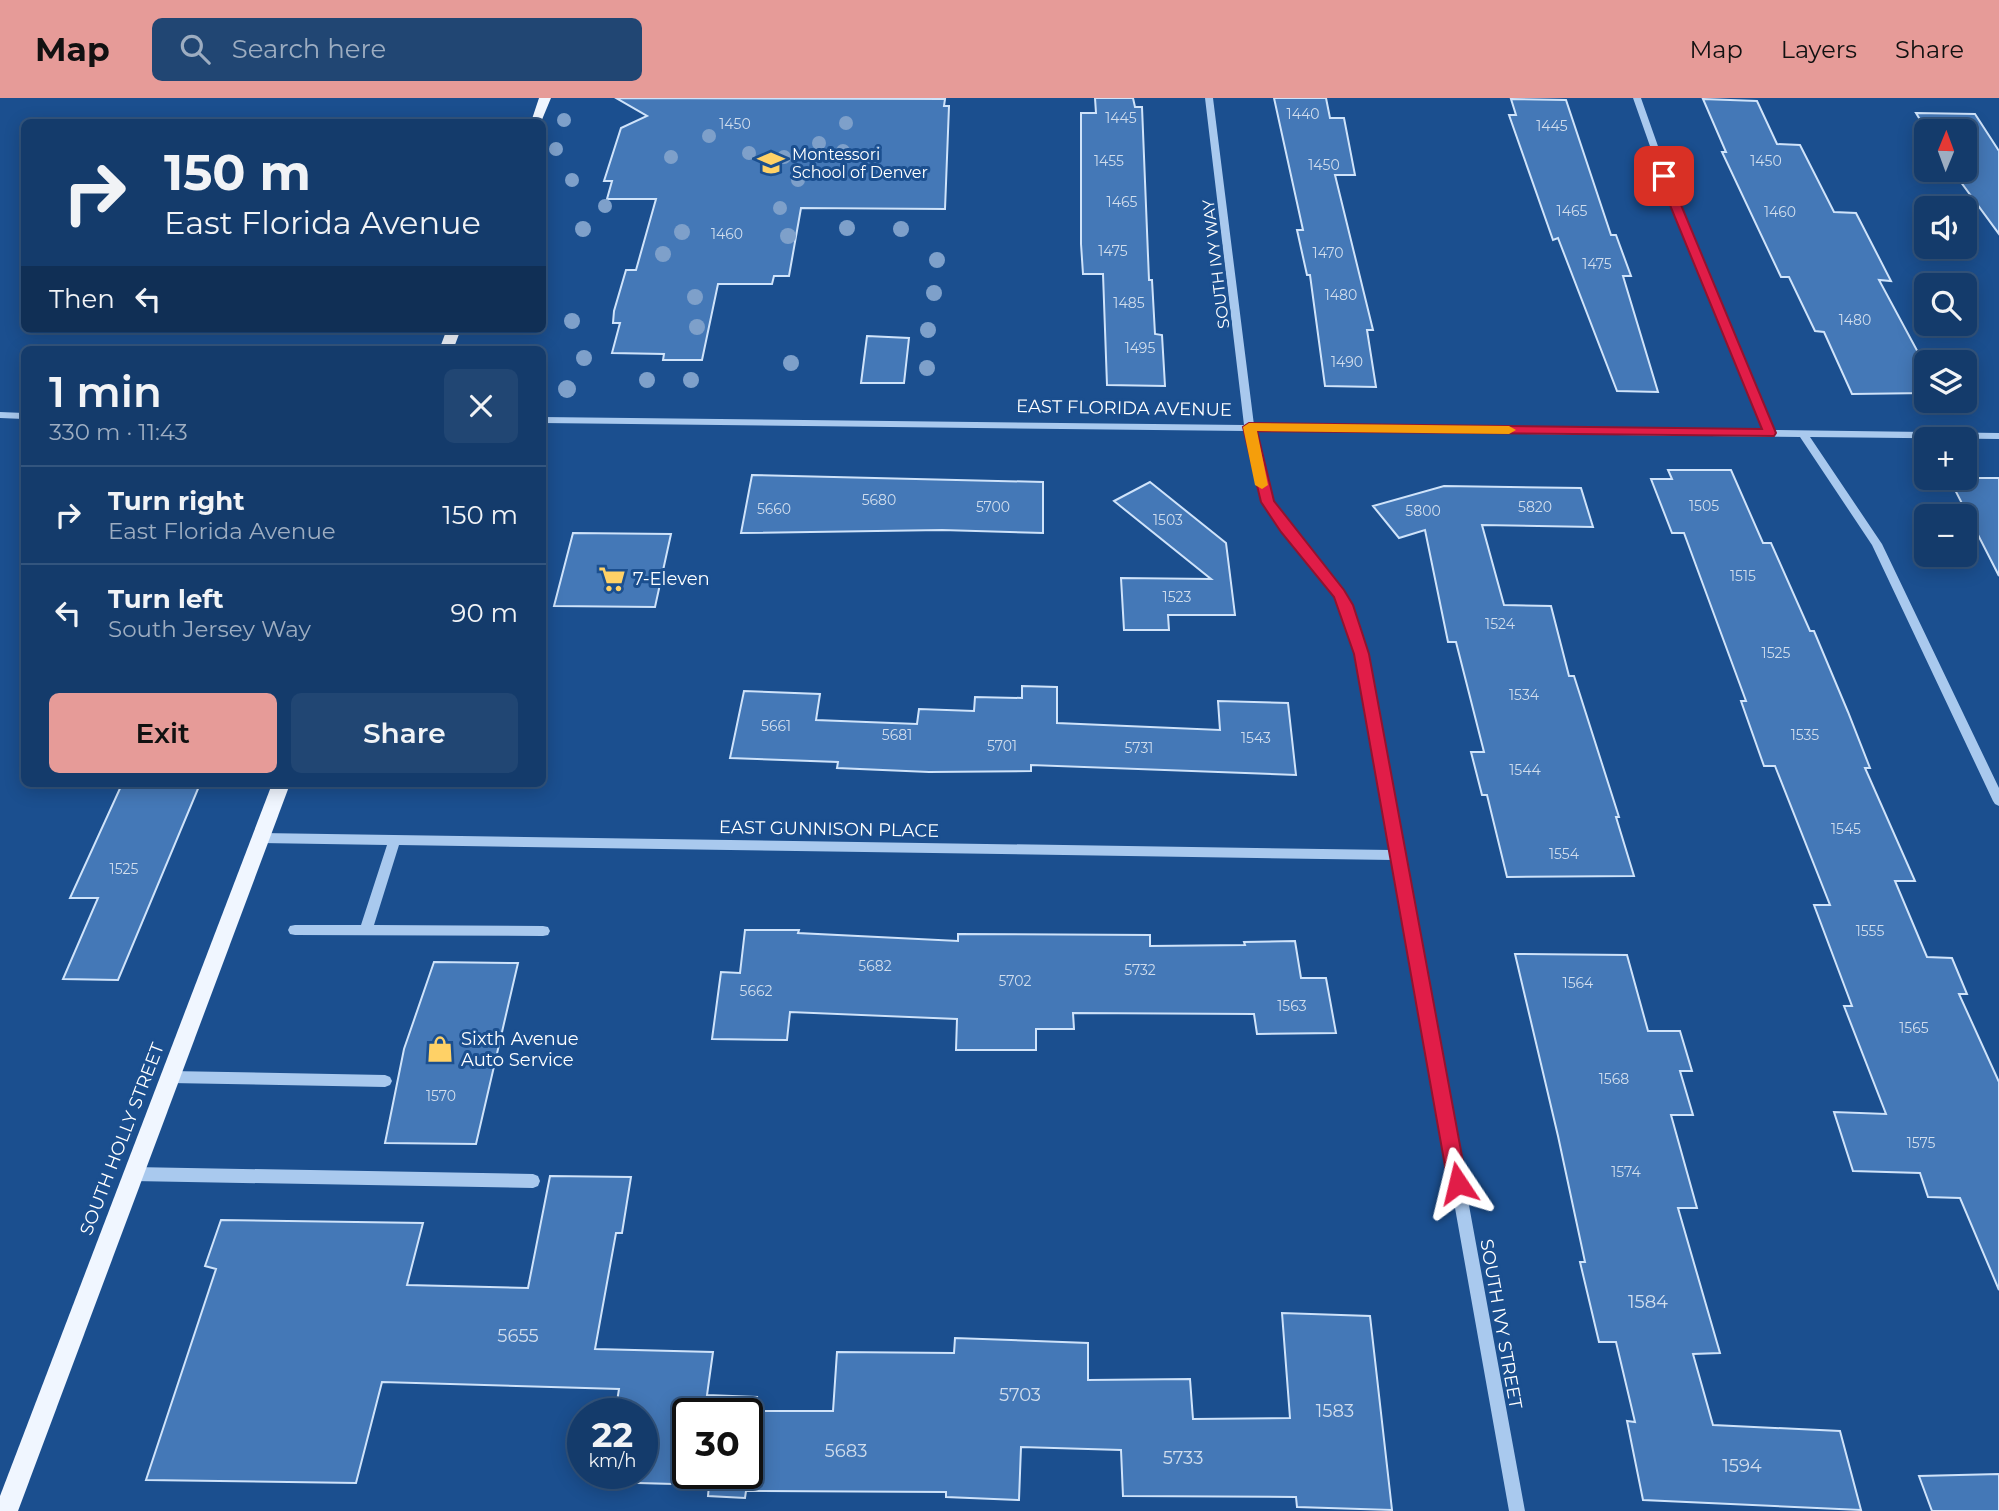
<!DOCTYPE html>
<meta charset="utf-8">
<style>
:root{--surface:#143b6b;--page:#214673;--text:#f1f3f6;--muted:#9dadc1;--line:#33557e;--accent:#e69b98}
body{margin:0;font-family:Montserrat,sans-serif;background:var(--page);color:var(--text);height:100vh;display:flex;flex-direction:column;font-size:26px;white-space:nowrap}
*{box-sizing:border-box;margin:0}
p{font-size:23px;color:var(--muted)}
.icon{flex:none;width:38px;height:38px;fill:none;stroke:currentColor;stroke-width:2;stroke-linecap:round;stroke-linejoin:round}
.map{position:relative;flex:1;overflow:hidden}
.details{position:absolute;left:21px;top:248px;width:525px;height:441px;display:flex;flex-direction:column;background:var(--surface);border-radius:10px;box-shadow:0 4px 18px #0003,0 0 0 2px var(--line)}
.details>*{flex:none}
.banner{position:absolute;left:21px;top:21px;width:525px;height:214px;border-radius:10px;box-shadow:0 4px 18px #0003,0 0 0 2px var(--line);background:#143b6b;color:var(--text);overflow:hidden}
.needle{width:46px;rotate:1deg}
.buttons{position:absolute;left:1914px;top:21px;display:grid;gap:14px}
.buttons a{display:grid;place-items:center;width:63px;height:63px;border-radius:10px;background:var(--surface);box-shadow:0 4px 18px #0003,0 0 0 2px var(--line);font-size:35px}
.speed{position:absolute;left:567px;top:1300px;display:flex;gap:14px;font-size:35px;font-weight:700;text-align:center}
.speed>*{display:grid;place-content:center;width:91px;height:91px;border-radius:50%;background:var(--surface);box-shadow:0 4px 18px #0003,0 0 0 2px var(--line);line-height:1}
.speed small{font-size:18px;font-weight:400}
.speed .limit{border:4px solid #111;border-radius:10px;background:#fff;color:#111}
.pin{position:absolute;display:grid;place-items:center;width:60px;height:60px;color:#fff;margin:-30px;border-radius:14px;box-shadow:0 4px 10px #0006}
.me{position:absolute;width:77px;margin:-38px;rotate:350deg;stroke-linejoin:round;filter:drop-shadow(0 0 5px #0008)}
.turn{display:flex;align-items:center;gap:24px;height:147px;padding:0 28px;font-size:32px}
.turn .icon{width:91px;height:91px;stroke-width:2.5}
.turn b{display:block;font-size:49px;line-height:60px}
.then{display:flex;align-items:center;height:66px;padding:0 28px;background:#0003;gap:14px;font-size:26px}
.round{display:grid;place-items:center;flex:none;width:74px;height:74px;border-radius:10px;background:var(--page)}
.head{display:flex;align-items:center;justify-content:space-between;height:119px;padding:0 28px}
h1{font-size:42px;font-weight:600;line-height:52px}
.cta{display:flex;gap:14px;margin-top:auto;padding:14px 28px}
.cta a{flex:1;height:80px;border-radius:10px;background:var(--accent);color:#111;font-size:28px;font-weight:600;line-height:80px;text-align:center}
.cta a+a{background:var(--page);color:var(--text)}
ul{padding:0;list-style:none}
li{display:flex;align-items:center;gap:21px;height:98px;padding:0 28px;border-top:2px solid var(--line)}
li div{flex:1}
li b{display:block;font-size:26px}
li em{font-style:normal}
header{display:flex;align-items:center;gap:42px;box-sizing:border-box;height:98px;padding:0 35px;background:var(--accent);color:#111}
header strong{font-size:33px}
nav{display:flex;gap:38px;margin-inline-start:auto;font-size:24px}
.search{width:490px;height:63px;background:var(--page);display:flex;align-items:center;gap:18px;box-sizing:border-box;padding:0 24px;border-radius:10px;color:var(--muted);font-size:26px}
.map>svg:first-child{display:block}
.building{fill:#4478b7;stroke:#cfe3fa;stroke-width:2;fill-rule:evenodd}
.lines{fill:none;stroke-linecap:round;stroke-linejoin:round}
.minor{fill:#a9c9ee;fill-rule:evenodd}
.major{fill:#f0f6ff;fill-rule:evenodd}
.tree{fill:#7ea0ca}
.route{fill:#e11d48;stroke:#92132f;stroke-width:2}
.slow{fill:#f59e0b}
.labels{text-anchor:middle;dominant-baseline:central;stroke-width:6;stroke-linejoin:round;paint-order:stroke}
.number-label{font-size:14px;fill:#d0dded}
.far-poi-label{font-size:16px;fill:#fff;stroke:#1b4f8f;text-anchor:start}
.far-street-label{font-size:16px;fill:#fff;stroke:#1b4f8f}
.street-label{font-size:18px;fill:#fff;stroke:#1b4f8f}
.poi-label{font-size:18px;fill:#fff;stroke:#1b4f8f;text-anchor:start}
.near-number-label{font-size:18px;fill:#d0dded}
</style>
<header>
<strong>Map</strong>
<div class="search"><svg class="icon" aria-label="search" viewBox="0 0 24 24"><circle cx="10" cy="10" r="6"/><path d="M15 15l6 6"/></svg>Search here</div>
<nav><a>Map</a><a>Layers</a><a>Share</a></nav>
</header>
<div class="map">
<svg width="1999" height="1413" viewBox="0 0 1999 1413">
<rect width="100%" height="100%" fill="#1b4f8f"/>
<!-- building -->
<g class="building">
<polygon points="616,0 945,1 944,8 949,8 945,111 801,110 789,178 774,178 772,186 718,186 702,262 663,262 664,256 612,255 620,225 613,225 614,213 626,172 636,172 656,101 607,101 612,83 604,83 621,30 647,18"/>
<polygon points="1095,0 1133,0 1135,9 1142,9 1149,182 1152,182 1155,236 1162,237 1165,288 1107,287 1103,176 1083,176 1081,146 1081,15 1096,15"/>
<polygon points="1274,0 1326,0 1330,20 1344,20 1355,77 1335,77 1373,232 1367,232 1376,289 1325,288 1310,177 1307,177 1297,132 1303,132"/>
<polygon points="1511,1 1566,2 1611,137 1616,137 1631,178 1623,178 1658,294 1617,293 1558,140 1553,142 1509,17 1516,17"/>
<polygon points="1703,1 1757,3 1777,46 1800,47 1834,114 1856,115 1891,183 1879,182 1927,271 1927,295 1852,296 1824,234 1815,233 1789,179 1781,179 1722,54 1726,54"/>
<polygon points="1916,15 1975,16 1999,53 1999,136 1952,72 1965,72 1965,33 1927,33"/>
<polygon points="867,238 909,240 904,285 861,285"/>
<polygon points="1668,372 1731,372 1763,445 1771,445 1810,533 1814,533 1848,614 1870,670 1865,670 1915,783 1895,783 1927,859 1952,860 1967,896 1959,896 1999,984 1999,1192 1960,1100 1928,1099 1920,1075 1853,1073 1834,1014 1886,1016 1844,908 1852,908 1814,807 1830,807 1775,668 1764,668 1741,603 1746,603 1684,435 1672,435 1651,381 1672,381"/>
<polygon points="752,377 1043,384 1043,435 942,432 741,435"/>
<polygon points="1949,380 1999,380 1999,478"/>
<polygon points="1150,384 1226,445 1235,517 1168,517 1169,532 1124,532 1121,480 1211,481 1114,403"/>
<polygon points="1444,388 1581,390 1593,429 1482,427 1504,507 1551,508 1569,578 1574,578 1619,719 1616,719 1634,778 1507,779 1487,697 1482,697 1471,654 1484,654 1456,544 1448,544 1425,432 1399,440 1373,408"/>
<polygon points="573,435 671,436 655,509 554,508"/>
<polygon points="1022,588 1057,589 1057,625 1220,632 1218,603 1288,605 1296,677 1031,667 1031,673 929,674 837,670 838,664 730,660 744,593 820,596 816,622 917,626 919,611 974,613 975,599 1022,600"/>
<polygon points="122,686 200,686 118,882 63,881 98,800 70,800"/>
<polygon points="745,832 799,832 798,835 958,843 958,836 1150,837 1150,848 1245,847 1244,844 1295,843 1301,880 1326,880 1336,935 1257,936 1254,916 1073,915 1074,931 1036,931 1036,952 956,952 957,921 790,914 787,942 712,941 721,874 740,875"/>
<polygon points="1515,856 1627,857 1648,933 1680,933 1692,973 1680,973 1693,1017 1671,1017 1697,1110 1678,1110 1720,1255 1693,1256 1713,1327 1840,1333 1861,1412 1643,1402 1627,1323 1635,1324 1616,1244 1599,1244 1580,1164 1585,1164 1558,1038"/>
<polygon points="434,864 518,865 476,1046 385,1045 404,951"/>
<path d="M550,1078L631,1079L622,1135H616L595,1251L713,1254L707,1297L757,1299L755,1313H833L837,1254L954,1255L955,1240L1088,1245V1282L1190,1281L1193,1321L1290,1320L1282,1215L1370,1218L1392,1412L1297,1409L1296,1399L1123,1398L1121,1352L1021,1349L1019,1402L946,1399V1394L746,1393L745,1400L708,1398L709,1387L603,1384L604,1376H642V1316H615L619,1291L382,1284L356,1385L146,1382L216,1171L205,1168L221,1122L423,1125L407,1187L528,1190ZM688,1316H747V1376H688Z"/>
<polygon points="1999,1376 1999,1413 1932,1413 1919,1378"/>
</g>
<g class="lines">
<!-- minor -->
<g class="minor">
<polygon points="1205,0 1213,0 1254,327 1764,332 1669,102 1633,0 1641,0 1677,102 1774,332 1999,335 1999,341 1810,339 1882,446 1999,690 1999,708 1995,706 1993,703 1872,447 1800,339 1255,333 1273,402 1350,504 1368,556 1525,1413 1509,1413 1393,762 399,747 374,827 543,828 548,829 550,833 548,837 543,838 295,837 290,836 288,832 290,828 295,827 361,827 387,747 261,745 257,743 255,740 257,737 261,735 1391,752 1356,556 1341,508 1263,403 1245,333 542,325 542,319 1244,327"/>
<polygon points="0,314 24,315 24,321 0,320"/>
<polygon points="170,973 385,977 390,979 392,983 390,987 385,989 170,985 165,983 163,979 165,975"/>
<polygon points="133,1069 533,1076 538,1078 540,1083 538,1088 533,1090 133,1083 128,1081 126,1076 128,1071"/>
</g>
<!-- major -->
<g class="major">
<polygon points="539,0 551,0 541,24 531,24"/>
<polygon points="447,231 461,231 453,252 439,252"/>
<polygon points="272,686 290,686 18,1413 0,1413 0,1398"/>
</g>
</g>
<!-- trees -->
<g class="tree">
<circle cx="564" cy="22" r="7"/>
<circle cx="846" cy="25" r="7"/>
<circle cx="709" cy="38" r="7"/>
<circle cx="819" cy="45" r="7"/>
<circle cx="556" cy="51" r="7"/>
<circle cx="843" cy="53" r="7"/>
<circle cx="749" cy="55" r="7"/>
<circle cx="671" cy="59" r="7"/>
<circle cx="784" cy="59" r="7"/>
<circle cx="572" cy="82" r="7"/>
<circle cx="798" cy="82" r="7"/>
<circle cx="605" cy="108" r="7"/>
<circle cx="780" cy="110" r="7"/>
<circle cx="847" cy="130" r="8"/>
<circle cx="583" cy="131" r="8"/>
<circle cx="901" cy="131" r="8"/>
<circle cx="682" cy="134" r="8"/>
<circle cx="788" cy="138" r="8"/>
<circle cx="663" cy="156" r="8"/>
<circle cx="937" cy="162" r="8"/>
<circle cx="934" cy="195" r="8"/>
<circle cx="695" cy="199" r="8"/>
<circle cx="572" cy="223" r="8"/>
<circle cx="697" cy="229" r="8"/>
<circle cx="928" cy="232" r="8"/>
<circle cx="584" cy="260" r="8"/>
<circle cx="791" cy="265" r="8"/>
<circle cx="927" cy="270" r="8"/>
<circle cx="647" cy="282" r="8"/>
<circle cx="691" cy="282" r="8"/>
<circle cx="567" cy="291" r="9"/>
</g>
<!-- route -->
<polygon class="route" points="1664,75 1669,78 1776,335 1774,338 1257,333 1274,403 1344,492 1353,507 1369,556 1467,1085 1464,1091 1458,1094 1451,1091 1448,1085 1354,556 1334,499 1281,434 1261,404 1243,329 1249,325 1762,331 1658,78"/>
<!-- slow -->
<polygon class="slow" points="1249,325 1509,328 1516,332 1509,336 1257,333 1268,387 1262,391 1255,387 1243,329"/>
<!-- icons -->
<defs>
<symbol id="school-bare" viewBox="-9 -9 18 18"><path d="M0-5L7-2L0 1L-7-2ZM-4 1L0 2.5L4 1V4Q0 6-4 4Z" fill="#ffd166" stroke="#1b4f8f" stroke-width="2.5" paint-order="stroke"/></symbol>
<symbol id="supermarket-bare" viewBox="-9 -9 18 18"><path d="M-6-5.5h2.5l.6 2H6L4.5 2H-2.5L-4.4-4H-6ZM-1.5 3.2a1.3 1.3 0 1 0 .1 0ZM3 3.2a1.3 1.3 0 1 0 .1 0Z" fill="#ffd166" stroke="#1b4f8f" stroke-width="2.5" paint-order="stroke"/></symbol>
<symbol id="shop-bare" viewBox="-9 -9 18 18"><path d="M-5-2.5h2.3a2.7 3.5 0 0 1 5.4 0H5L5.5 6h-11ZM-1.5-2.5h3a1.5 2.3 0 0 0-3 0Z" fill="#ffd166" stroke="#1b4f8f" stroke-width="2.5" paint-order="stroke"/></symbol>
</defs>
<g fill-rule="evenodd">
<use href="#school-bare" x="752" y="46" width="38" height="38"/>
<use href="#supermarket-bare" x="593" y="462" width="38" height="38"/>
<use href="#shop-bare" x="421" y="932" width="38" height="38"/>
</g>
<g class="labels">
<!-- number labels -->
<g class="number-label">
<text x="1303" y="16">1440</text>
<text x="1121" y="20">1445</text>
<text x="735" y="26">1450</text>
<text x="1552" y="28">1445</text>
<text x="1109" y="63">1455</text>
<text x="1766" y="63">1450</text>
<text x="1324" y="67">1450</text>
<text x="1122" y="104">1465</text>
<text x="1572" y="113">1465</text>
<text x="1780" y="114">1460</text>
<text x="727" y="136">1460</text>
<text x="1113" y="153">1475</text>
<text x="1328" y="155">1470</text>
<text x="1597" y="166">1475</text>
<text x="1341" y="197">1480</text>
<text x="1129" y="205">1485</text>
<text x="1855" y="222">1480</text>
<text x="1140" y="250">1495</text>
<text x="1347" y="264">1490</text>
<text x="879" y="402">5680</text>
<text x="1704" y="408">1505</text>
<text x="993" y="409">5700</text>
<text x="1535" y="409">5820</text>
<text x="774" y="411">5660</text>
<text x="1423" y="413">5800</text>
<text x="1168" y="422">1503</text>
<text x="1743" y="478">1515</text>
<text x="1177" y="499">1523</text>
<text x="1500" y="526">1524</text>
<text x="1776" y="555">1525</text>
<text x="1524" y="597">1534</text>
<text x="776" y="628">5661</text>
<text x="897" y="637">5681</text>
<text x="1805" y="637">1535</text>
<text x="1256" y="640">1543</text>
<text x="1002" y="648">5701</text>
<text x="1139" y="650">5731</text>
<text x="1525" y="672">1544</text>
<text x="1846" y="731">1545</text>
<text x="1564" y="756">1554</text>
<text x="124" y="771">1525</text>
<text x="1870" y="833">1555</text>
<text x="875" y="868">5682</text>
<text x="1140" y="872">5732</text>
<text x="1015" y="883">5702</text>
<text x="1578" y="885">1564</text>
<text x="756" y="893">5662</text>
<text x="1292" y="908">1563</text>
<text x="1914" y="930">1565</text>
<text x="1614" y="981">1568</text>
<text x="441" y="998">1570</text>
<text x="1921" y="1045">1575</text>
<text x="1626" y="1074">1574</text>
</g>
<!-- far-poi labels -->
<g class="far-poi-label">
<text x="792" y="56">Montessori<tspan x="792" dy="18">School of Denver</tspan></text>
</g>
<!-- far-street labels -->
<g class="far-street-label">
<text transform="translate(1216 166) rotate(-97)">SOUTH IVY WAY</text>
</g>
<!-- street labels -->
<g class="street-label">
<text transform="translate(1124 310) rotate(1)">EAST FLORIDA AVENUE</text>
<text transform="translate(829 731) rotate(1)">EAST GUNNISON PLACE</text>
<text transform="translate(122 1041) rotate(-69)">SOUTH HOLLY STREET</text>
<text transform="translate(1501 1226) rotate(80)">SOUTH IVY STREET</text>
</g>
<!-- poi labels -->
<g class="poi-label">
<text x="633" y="481">7-Eleven</text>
<text x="461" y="941">Sixth Avenue<tspan x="461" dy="21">Auto Service</tspan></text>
</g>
<!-- near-number labels -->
<g class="near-number-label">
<text x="1648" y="1204">1584</text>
<text x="518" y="1238">5655</text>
<text x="1020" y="1297">5703</text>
<text x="1335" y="1313">1583</text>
<text x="846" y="1353">5683</text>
<text x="1183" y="1360">5733</text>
<text x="1742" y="1368">1594</text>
</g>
</g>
</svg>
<div class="buttons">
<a><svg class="needle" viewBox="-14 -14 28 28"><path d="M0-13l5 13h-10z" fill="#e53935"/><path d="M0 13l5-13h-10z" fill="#9dadc1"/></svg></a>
<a><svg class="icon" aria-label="sound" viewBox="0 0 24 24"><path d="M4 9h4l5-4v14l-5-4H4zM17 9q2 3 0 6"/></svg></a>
<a><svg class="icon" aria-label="search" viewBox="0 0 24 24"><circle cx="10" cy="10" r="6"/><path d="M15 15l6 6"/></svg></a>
<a><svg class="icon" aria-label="layers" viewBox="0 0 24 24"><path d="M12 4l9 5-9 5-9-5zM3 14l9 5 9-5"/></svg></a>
<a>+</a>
<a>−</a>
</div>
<div class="speed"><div>22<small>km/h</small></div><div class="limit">30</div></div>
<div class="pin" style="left:1664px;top:78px;background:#d93025"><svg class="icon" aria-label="arrive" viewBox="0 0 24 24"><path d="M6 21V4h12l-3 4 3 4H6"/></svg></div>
<svg class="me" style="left:1458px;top:1085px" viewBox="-20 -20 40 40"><path d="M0-17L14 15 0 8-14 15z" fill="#e11d48" stroke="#fff" stroke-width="4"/></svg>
<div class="banner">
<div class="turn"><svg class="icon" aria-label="right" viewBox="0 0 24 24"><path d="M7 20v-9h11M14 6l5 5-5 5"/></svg><div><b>150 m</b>East Florida Avenue</div></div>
<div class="then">Then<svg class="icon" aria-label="left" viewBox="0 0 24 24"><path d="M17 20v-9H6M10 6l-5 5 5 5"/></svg></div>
</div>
<section class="details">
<div class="head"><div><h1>1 min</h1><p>330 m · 11:43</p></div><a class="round"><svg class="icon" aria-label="close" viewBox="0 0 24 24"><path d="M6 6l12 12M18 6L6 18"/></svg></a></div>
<ul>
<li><svg class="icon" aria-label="right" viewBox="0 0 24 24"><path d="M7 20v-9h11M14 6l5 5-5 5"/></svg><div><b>Turn right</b><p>East Florida Avenue</p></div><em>150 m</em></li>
<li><svg class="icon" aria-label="left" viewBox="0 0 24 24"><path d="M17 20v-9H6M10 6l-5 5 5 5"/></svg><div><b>Turn left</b><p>South Jersey Way</p></div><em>90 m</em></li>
</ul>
<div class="cta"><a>Exit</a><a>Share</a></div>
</section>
</div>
